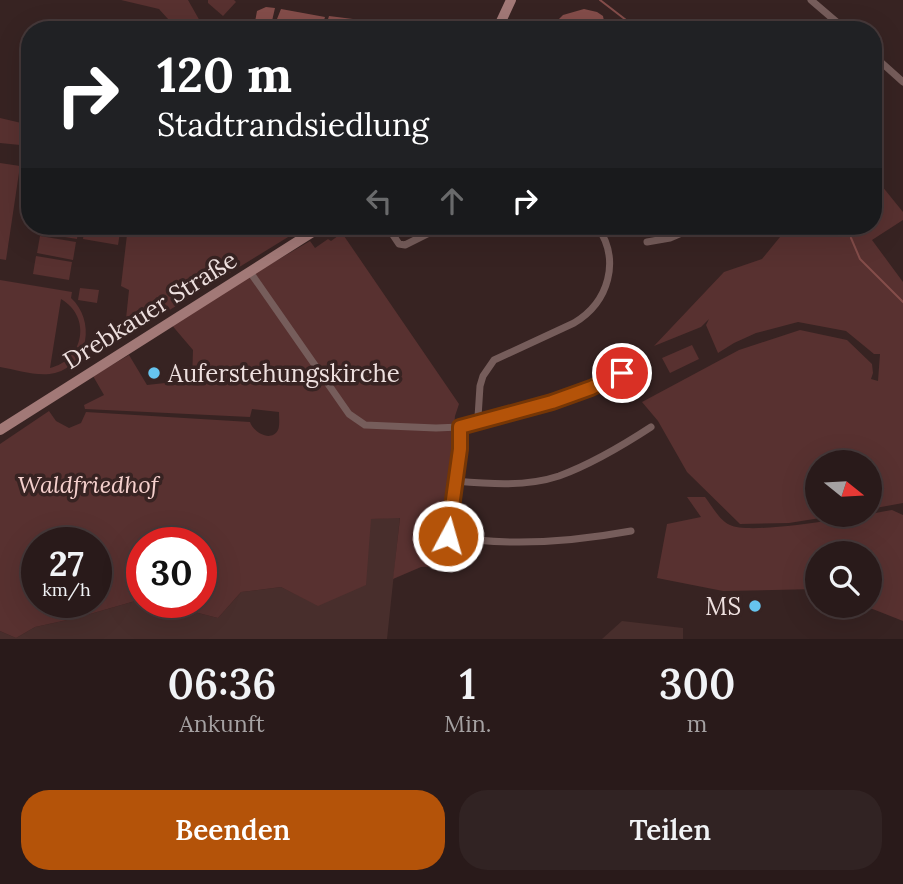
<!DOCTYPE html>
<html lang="de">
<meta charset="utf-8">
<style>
:root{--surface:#291a1a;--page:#312323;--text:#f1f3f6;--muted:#a5a1a2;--line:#453839;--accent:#b45309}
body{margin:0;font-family:Lora,serif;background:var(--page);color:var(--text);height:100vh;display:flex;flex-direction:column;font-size:26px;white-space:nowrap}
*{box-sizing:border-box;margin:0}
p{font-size:23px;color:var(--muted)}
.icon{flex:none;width:38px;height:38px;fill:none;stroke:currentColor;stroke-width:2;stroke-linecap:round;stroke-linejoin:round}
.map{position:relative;height:639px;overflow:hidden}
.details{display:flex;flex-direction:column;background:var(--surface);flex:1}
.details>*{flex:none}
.top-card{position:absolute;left:21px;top:21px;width:861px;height:214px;border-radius:28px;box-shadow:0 7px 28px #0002,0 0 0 2px var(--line);background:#202124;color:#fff;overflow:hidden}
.needle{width:46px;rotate:108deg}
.buttons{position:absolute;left:805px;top:450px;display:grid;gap:14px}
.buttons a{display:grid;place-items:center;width:77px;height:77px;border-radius:50%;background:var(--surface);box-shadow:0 7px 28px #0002,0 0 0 2px var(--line);font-size:35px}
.speed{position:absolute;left:21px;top:527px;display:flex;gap:14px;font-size:35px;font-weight:700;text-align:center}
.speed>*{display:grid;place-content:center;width:91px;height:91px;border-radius:50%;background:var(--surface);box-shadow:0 7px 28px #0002,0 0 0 2px var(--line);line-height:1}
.speed small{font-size:18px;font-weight:400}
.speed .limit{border:10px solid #d22;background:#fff;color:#111}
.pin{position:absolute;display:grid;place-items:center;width:60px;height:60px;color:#fff;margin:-30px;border:4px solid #fff;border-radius:50%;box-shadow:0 2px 7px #0007}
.me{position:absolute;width:77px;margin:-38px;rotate:6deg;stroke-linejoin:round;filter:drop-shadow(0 0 5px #0008)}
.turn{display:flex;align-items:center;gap:24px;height:147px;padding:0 21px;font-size:32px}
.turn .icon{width:91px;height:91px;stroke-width:2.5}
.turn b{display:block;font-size:49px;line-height:60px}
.lanes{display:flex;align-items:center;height:66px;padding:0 21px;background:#0003;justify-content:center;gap:35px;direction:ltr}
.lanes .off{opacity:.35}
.eta{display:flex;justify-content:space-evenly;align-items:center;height:119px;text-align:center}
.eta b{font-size:42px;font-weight:600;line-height:49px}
.primary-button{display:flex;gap:14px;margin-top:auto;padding:14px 21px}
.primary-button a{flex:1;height:80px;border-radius:28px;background:var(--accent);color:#fff;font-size:28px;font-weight:600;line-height:80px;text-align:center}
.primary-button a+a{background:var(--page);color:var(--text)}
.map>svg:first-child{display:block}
.built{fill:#482e2c}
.green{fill:#583130;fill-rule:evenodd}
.water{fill:#844d4a}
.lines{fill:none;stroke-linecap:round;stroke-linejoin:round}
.stream{stroke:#844d4a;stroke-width:2}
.street{stroke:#765d5b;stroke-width:7}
.secondary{stroke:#a27977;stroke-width:10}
.route-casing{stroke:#753606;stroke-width:18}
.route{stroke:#b45309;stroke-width:12}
.poi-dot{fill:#66c4ef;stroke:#372322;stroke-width:2.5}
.labels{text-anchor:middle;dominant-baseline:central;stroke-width:7;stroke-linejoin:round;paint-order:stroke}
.street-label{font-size:24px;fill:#eee0df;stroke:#372322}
.poi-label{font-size:24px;fill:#eee0df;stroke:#372322;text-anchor:start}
.park-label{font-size:24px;font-style:italic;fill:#f5d0cd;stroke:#372322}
</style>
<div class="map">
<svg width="903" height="639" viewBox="0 0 903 639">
<rect width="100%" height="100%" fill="#372322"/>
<!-- built -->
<g class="built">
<polygon points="400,517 387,639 0,639 0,631 16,638 35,627 76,618 142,599 142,602 155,602 218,618 241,592 281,587 318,605 371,519"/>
<polygon points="622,621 683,628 683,639 602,639"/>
</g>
<!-- green -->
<g class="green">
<polygon points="121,0 188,0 205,30 178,30 159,9"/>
<polygon points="208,0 234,0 236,2 223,16 208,3"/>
<polygon points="0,118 30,125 30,146 0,143"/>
<polygon points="0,163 20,166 6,260 0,259"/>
<polygon points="873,175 903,212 903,220 872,240 903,282 903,503 870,509 870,462 817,462 817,514 839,515 789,523 740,524 687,472 658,421 642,402 739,350 800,330 847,340 872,364 873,373 871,379 878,381 880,354 874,354 846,331 798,322 756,333 734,343 718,353 706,325 709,319 701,327 654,346 724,272 762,259 780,237 773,226 873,226"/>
<polygon points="42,226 79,226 77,239 41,233"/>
<polygon points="85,226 121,226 118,245 83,239"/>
<polygon points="128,226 306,226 124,338 129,290 121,286"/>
<path d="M342,233L459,404L455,416L442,566L421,567L393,579L400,518L371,519L366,585L318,606L281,587L241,592L218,618L155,602H201V542H142V599L76,618L35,627L16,638L0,631V444L49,411L56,421L69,428L81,423L86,412L250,422C253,432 271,443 278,430C280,426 279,416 279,412L252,409L250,417L85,409L84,405L104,395L93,376L129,355L147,385L192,380L193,350L170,323L310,241L315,248L328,239L331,241ZM37,542H96V602H37Z"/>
<polygon points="40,236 76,242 73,260 37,253"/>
<polygon points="36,256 72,262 69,280 33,274"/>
<path d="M0,280L72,292L71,298C95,320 90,364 55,373C38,377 17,370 0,367ZM61,299C92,317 84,360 50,368Z"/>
<polygon points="80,288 99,290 97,303 78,300"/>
<polygon points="692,345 699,359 670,373 662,358"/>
<path d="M687,497H705C712,506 719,520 730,525C752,536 863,515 892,510L903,515V621L865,606H870V553H817V589L723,591L657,578L667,524L701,517Z"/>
</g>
<!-- water -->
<g class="water">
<polygon points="266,7 275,8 272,21 274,30 259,28 255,22 257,11"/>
<polygon points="281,9 325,17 322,27 325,29 329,16 353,19 351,30 283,30 277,19"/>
<polygon points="584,9 597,12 603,16 604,21 599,30 548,30 563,15"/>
</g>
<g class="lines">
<!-- stream -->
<g class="stream">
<polyline points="600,0 639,30"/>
<polyline points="844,226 847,232"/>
<polyline points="851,238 860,259 903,302"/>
</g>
<!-- street -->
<g class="street">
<polyline points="811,0 846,30"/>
<polyline points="873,55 903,82"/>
<polyline points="387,226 399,244 405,245 443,226"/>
<polyline points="647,242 670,238 698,226"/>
<polyline points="250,272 349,414 365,425 436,428 460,427 552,402 591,388 623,373"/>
<path d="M475,422L478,417L480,386L483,376L494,360L574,323C609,302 621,260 597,226"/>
<path d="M460,427L448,536C508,547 571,542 631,531"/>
<path d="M455,481C489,484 526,487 559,476C589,465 625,444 651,427"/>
</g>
<!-- secondary -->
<g class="secondary">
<polyline points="497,30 511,0"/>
<polyline points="0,430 322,226"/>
</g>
</g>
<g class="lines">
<defs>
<polyline id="route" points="448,536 460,449 460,427 552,402 591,388 622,373"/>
</defs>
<!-- route casing -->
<use href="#route" class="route-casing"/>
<!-- route -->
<use href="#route" class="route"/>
</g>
<!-- markers -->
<g class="poi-dot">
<circle cx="154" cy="373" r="7"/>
<circle cx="755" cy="606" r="7"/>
</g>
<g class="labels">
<!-- street labels -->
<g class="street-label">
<text transform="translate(150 310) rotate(-32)">Drebkauer Straße</text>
</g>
<!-- poi labels -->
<g class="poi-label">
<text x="168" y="373">Auferstehungskirche</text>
<text x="741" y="606" text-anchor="end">MS</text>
</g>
<!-- park labels -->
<g class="park-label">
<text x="88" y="484">Waldfriedhof</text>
</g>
</g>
</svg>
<div class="buttons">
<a><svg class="needle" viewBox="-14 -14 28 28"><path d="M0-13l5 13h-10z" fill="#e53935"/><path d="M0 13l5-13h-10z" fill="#a5a1a2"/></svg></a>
<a><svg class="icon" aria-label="search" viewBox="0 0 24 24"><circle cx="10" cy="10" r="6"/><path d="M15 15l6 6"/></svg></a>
</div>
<div class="speed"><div>27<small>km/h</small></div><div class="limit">30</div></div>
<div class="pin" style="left:622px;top:373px;background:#d93025"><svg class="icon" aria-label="arrive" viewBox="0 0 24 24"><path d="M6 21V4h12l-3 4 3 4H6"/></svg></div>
<svg class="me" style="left:448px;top:536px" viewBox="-20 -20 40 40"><circle r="17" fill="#b45309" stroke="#fff" stroke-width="3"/><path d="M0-11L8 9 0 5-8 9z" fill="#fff"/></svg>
<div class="top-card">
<div class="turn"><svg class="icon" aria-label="right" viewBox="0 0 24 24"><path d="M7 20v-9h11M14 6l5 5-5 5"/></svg><div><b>120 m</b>Stadtrandsiedlung</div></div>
<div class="lanes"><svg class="icon off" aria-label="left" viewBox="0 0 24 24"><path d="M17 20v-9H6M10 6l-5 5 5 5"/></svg><svg class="icon off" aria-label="ahead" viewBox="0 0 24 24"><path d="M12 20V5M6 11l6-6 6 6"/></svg><svg class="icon" aria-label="right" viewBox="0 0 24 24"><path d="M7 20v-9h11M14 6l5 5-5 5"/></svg></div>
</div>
</div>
<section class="details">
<div class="eta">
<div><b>06:36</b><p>Ankunft</p></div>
<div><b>1</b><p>Min.</p></div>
<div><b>300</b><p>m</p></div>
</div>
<div class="primary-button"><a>Beenden</a><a>Teilen</a></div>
</section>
